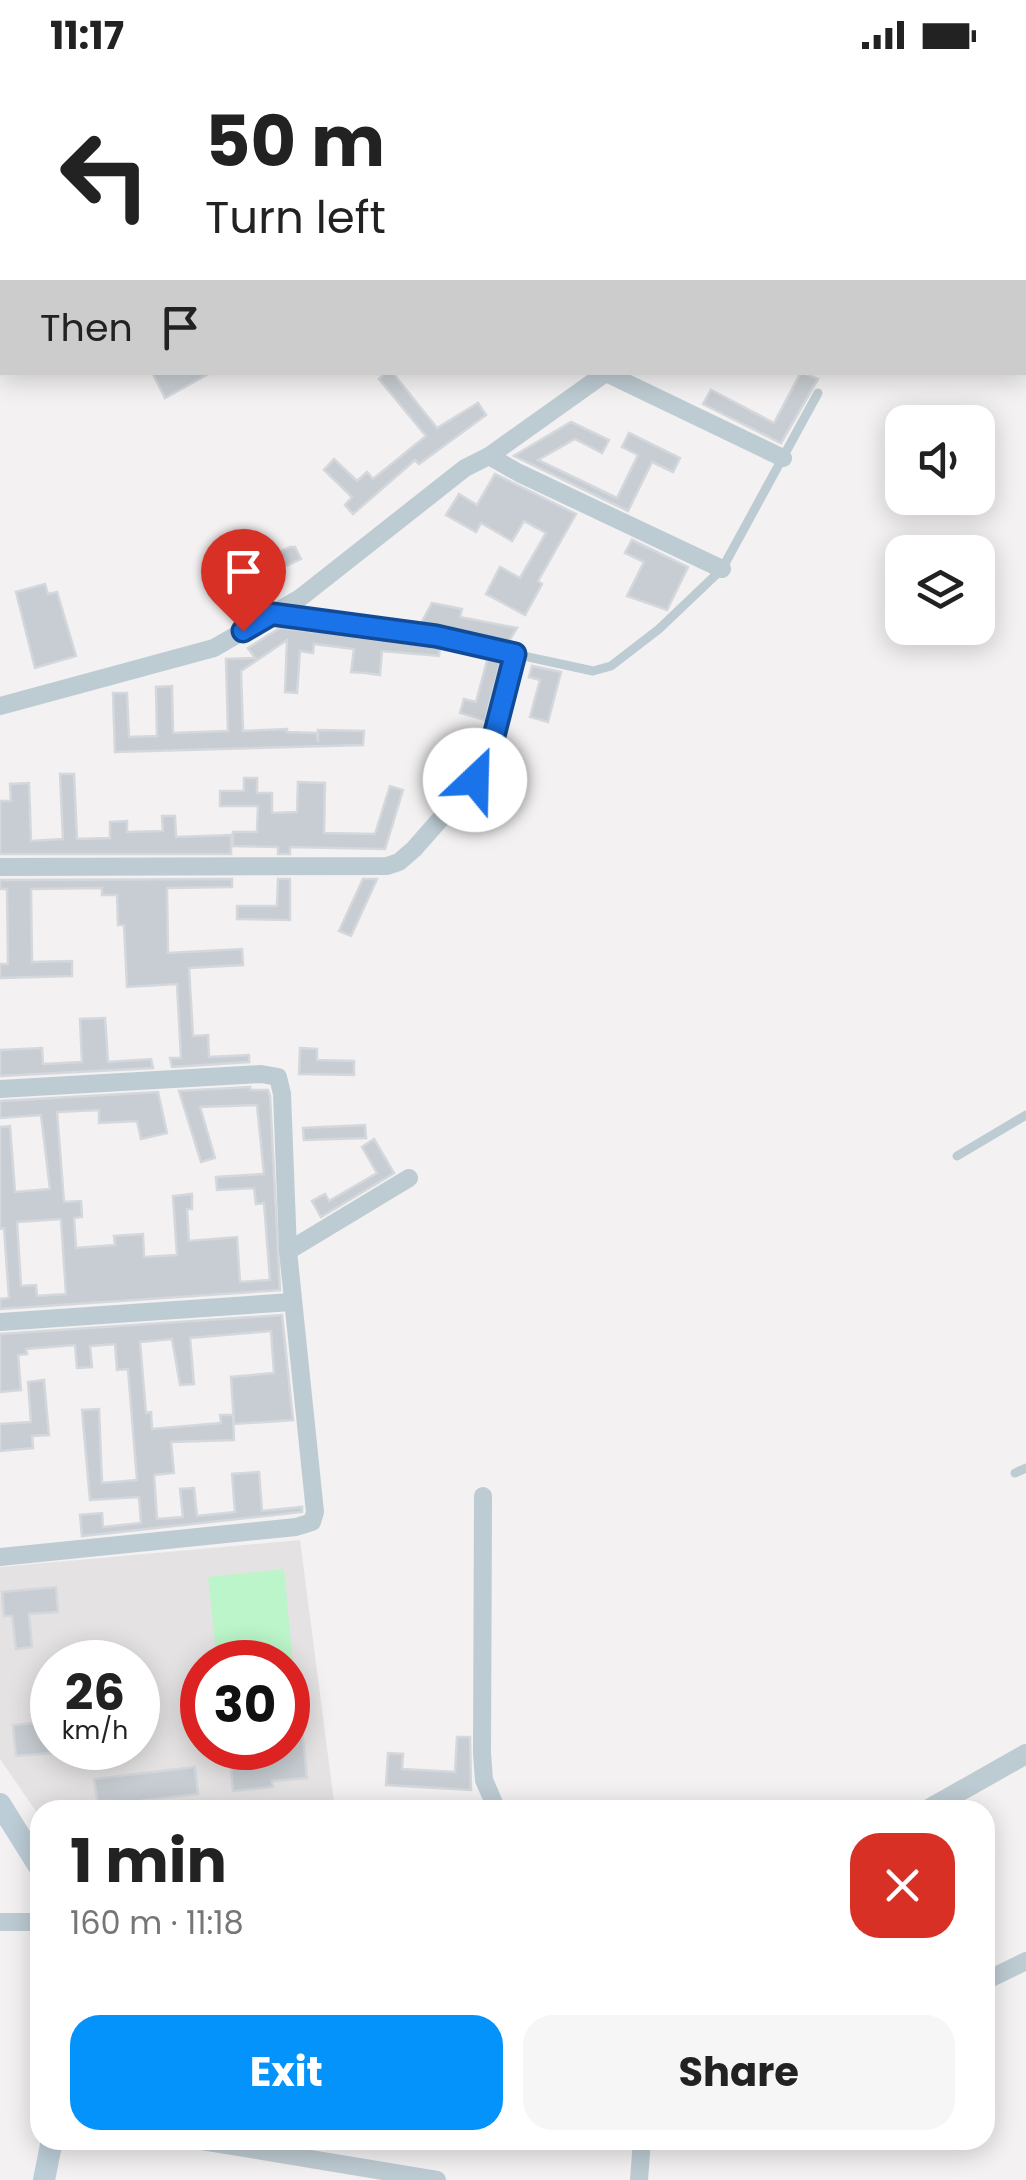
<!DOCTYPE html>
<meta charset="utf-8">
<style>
:root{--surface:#fff;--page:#f6f6f6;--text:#222;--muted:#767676;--accent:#0393fb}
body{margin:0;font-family:Poppins,sans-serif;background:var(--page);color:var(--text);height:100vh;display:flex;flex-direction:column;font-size:38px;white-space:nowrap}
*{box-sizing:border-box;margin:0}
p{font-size:32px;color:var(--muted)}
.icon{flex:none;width:55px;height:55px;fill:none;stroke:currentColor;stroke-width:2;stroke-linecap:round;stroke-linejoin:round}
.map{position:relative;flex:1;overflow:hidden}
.panel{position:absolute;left:30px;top:1730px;width:965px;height:350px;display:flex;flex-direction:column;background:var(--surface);border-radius:30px;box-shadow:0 5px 25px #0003}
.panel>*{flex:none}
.hud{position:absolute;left:0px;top:0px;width:1028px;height:305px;box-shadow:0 5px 25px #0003;background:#fff;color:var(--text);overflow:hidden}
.fabs{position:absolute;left:885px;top:335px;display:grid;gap:20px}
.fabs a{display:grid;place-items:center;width:110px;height:110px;border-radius:20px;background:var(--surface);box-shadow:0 5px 25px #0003;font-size:50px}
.speed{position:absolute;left:30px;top:1570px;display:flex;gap:20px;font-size:50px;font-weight:700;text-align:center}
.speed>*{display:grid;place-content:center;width:130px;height:130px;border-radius:50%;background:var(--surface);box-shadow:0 5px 25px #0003;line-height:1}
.speed small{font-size:25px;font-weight:400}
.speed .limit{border:15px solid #d22;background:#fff;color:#111}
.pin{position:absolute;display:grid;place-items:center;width:85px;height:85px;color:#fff;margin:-102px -42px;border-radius:50% 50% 50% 0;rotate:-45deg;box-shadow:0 0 10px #0007}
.pin .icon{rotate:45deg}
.me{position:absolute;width:110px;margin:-55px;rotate:24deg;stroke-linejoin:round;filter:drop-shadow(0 0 8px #0008)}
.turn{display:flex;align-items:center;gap:35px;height:210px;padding:0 40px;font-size:45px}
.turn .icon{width:130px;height:130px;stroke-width:2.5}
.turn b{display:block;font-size:70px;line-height:85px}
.then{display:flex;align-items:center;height:95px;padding:0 40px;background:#0003;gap:20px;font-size:38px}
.round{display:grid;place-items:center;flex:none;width:105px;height:105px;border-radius:30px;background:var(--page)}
.headline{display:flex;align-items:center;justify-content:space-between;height:170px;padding:0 40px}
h1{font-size:60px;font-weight:700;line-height:75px}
.action{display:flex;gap:20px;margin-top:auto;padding:20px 40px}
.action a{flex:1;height:115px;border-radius:30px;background:var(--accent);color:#fff;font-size:40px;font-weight:700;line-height:115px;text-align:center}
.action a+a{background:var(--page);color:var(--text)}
.status{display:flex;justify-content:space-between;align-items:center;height:70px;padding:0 50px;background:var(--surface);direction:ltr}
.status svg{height:28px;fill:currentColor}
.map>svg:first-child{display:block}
.education{fill:#e5e2e3;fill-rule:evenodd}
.green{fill:#bbf5c9}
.building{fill:#c7cdd2;stroke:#d4d8dd;stroke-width:2.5;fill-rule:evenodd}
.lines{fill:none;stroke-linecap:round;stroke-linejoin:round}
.service{stroke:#bdcbd2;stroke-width:9}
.minor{stroke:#bdcbd2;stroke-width:18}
.tertiary{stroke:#bdcbd2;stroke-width:20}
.secondary{stroke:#bccdd7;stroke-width:22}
.route-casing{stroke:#114b97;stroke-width:25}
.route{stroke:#1a73e8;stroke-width:18}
</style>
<div class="status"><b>11:17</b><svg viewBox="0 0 49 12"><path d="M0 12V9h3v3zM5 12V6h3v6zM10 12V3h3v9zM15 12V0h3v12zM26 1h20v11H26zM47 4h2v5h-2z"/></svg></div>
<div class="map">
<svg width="1026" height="2110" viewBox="0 0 1026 2110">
<rect width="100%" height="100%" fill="#f3f1f1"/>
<!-- education -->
<path class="education" d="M300,1470L335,1740H40V1747L0,1689V1497ZM52,1592H138V1678H52ZM202,1592H288V1678H202Z"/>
<!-- green -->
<polygon class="green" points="284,1499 296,1627 288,1628 288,1592 217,1592 208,1507"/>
<!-- building -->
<g class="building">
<polygon points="152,302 212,302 165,328"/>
<polygon points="386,302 392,302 437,358 478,333 486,345 419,394 415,390 353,444 345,435 352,427 324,400 334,389 357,411 367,402 373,409 426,366 379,309"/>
<polygon points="801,302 818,309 781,373 703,334 711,320 774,353"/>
<polygon points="571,352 609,370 602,383 575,369 538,390 617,428 638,385 622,377 629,363 680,388 673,402 652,392 628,441 514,386"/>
<polygon points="495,404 576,444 538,511 542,514 525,545 486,524 500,497 520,508 546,463 524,451 512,471 481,453 476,462 446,445 459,424 477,435"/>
<polygon points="244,464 258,492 290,477 295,477 301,489 237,519 216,475"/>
<polygon points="632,470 688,497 667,540 627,526 644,492 625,483"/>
<polygon points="45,514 48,524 57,522 76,586 35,598 16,522"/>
<polygon points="432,533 462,539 460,547 517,558 507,574 441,558 419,557"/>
<polygon points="280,558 434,575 440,576 439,586 382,581 380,605 365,603 351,602 354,579 314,574 313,583 300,581 297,623 285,622 287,570 241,601 243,661 287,659 287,662 317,663 318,672 318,660 364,661 363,675 115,682 113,623 127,623 129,667 157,666 156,617 172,616 173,663 228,661 226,589 255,588 248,578"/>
<polygon points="488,587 501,589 485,650 460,643 464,629 476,632"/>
<polygon points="532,596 561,602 548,652 530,647 540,610 529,607"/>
<polygon points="60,704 74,704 77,769 110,768 110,752 127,751 127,762 163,761 162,746 175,746 176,767 231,765 231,784 0,784 0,731 11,731 10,714 29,713 31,771 63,769"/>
<polygon points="244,708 257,708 257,723 272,723 272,743 297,742 298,712 325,713 324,763 375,764 390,716 403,720 385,779 290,777 290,784 278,784 278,777 233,776 233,762 257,762 258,736 220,736 220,721 244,721"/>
<polygon points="232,809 232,817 167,818 168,883 242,879 243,895 189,898 193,966 208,965 209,987 249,985 249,992 172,997 170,988 181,988 177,914 127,917 124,855 118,855 117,825 102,825 102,818 31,819 32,892 72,891 72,906 0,908 0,894 8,894 7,819 0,819 0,810"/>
<polygon points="278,809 290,809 290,850 237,849 237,836 277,836"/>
<polygon points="363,809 377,809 351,866 339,861"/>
<polygon points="105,948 108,992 151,989 153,998 0,1006 0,980 42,978 43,994 82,992 80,949"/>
<polygon points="300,978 317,979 317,990 354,991 354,1005 299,1004"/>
<path d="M250,1017V1020H268L270,1026L280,1220L0,1239V1229L9,1228L4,1158L0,1159V1057L10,1056L15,1122L50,1119L41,1045L0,1048V1031L158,1022L167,1063L141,1069L137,1051L99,1053V1040L57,1042L64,1132L81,1131L82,1147L74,1148L76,1178L115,1175L114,1166L143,1164L144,1187L177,1185L173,1126L192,1124V1139H187L189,1171L237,1167L240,1212L270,1210L264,1133L256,1134L254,1118L217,1120L216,1107L264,1104L257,1035L200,1037L215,1088L201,1092L179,1021ZM61,1149L66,1224L37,1226L36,1215L21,1216L17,1152Z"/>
<polygon points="365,1055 366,1068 304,1070 303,1058"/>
<polygon points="374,1069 394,1103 321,1147 312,1131 325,1124 329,1131 377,1103 362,1077"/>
<polygon points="282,1245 293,1350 234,1354 231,1307 274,1303 271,1261 190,1268 194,1314 180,1315 172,1269 140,1272 146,1343 151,1342 152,1359 221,1353 220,1345 233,1345 234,1370 171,1372 174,1403 154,1405 157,1449 183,1447 180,1419 194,1418 197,1446 235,1442 232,1404 259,1402 262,1441 302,1437 302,1442 82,1466 80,1445 102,1443 103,1457 141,1453 139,1427 90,1430 82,1340 99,1339 102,1413 137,1410 128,1299 117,1300 115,1274 90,1276 92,1297 77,1298 75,1275 26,1279 27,1284 18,1285 21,1320 0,1322 0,1264"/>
<polygon points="44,1310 49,1365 32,1366 33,1378 0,1381 0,1354 31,1352 28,1312"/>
<polygon points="56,1517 58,1542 29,1544 32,1577 16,1579 12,1546 4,1546 2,1522"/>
<polygon points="301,1648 307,1708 272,1711 273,1717 233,1721 230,1691 270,1687 269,1678 288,1678 288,1650"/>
<polygon points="52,1651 52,1683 16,1686 13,1655"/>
<polygon points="457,1667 470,1667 471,1720 386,1715 388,1683 403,1684 402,1699 455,1702"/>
<polygon points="195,1697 198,1724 139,1731 140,1740 108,1740 107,1734 98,1736 94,1709"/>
</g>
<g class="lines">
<!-- service -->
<g class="service">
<polyline points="658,0 660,2"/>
<polyline points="275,545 435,567 593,601 611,596 659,559 722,499 818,323"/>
<polyline points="957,1086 1026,1045"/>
<polyline points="1015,1403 1026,1398"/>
</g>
<!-- minor -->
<g class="minor">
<polyline points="479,0 480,2"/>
<polyline points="242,2 245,0"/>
<polyline points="1025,133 1026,133"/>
<polyline points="0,195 2,193"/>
<polyline points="606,303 783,388"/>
<polyline points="489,386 519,403 722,499"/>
<polyline points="0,636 214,578 300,528 465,398 489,386 607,302"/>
<polyline points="0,797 387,796 399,792 414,779 486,697 515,584"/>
<polyline points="0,1019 261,1004 278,1007 282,1024 288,1181 315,1442 312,1452 296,1457 0,1487"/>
<polyline points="288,1181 409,1108"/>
<polyline points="0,1252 292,1232"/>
<polyline points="483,1426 482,1683 484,1710 497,1740"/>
<polyline points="0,1852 40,1852"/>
<polyline points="985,1911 1026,1891"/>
<polyline points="196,2070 437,2110"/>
<polyline points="639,2110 642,2070"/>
</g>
<!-- tertiary -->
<polyline class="tertiary" points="927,1740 1026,1684"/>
<!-- secondary -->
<g class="secondary">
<polyline points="0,1734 40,1798"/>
<polyline points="44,2110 52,2070"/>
</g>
</g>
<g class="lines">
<defs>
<polyline id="route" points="243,561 272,544 436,566 515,584 486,697 475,710"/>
</defs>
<!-- route casing -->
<use href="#route" class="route-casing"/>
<!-- route -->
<use href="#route" class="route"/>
</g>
</svg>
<div class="fabs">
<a><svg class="icon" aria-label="sound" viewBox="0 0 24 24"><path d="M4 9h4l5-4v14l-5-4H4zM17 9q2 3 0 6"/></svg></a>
<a><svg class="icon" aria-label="layers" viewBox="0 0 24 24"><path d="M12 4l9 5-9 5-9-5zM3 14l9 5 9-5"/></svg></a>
</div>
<div class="speed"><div>26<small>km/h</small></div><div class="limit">30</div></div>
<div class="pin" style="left:243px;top:561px;background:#d93025"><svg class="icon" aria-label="arrive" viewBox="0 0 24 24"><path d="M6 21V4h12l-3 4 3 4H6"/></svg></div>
<svg class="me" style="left:475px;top:710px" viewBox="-20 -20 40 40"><circle r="19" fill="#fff"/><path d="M0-13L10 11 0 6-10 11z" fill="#1a73e8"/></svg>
<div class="hud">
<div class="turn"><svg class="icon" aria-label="left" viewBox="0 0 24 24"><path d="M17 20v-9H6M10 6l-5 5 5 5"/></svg><div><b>50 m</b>Turn left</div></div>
<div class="then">Then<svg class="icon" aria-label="arrive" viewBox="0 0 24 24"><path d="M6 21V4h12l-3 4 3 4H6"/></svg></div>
</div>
<section class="panel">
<div class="headline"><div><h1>1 min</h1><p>160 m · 11:18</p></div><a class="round" style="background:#d93025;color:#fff"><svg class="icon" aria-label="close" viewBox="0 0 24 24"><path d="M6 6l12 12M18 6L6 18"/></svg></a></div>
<div class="action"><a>Exit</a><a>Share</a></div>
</section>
</div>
